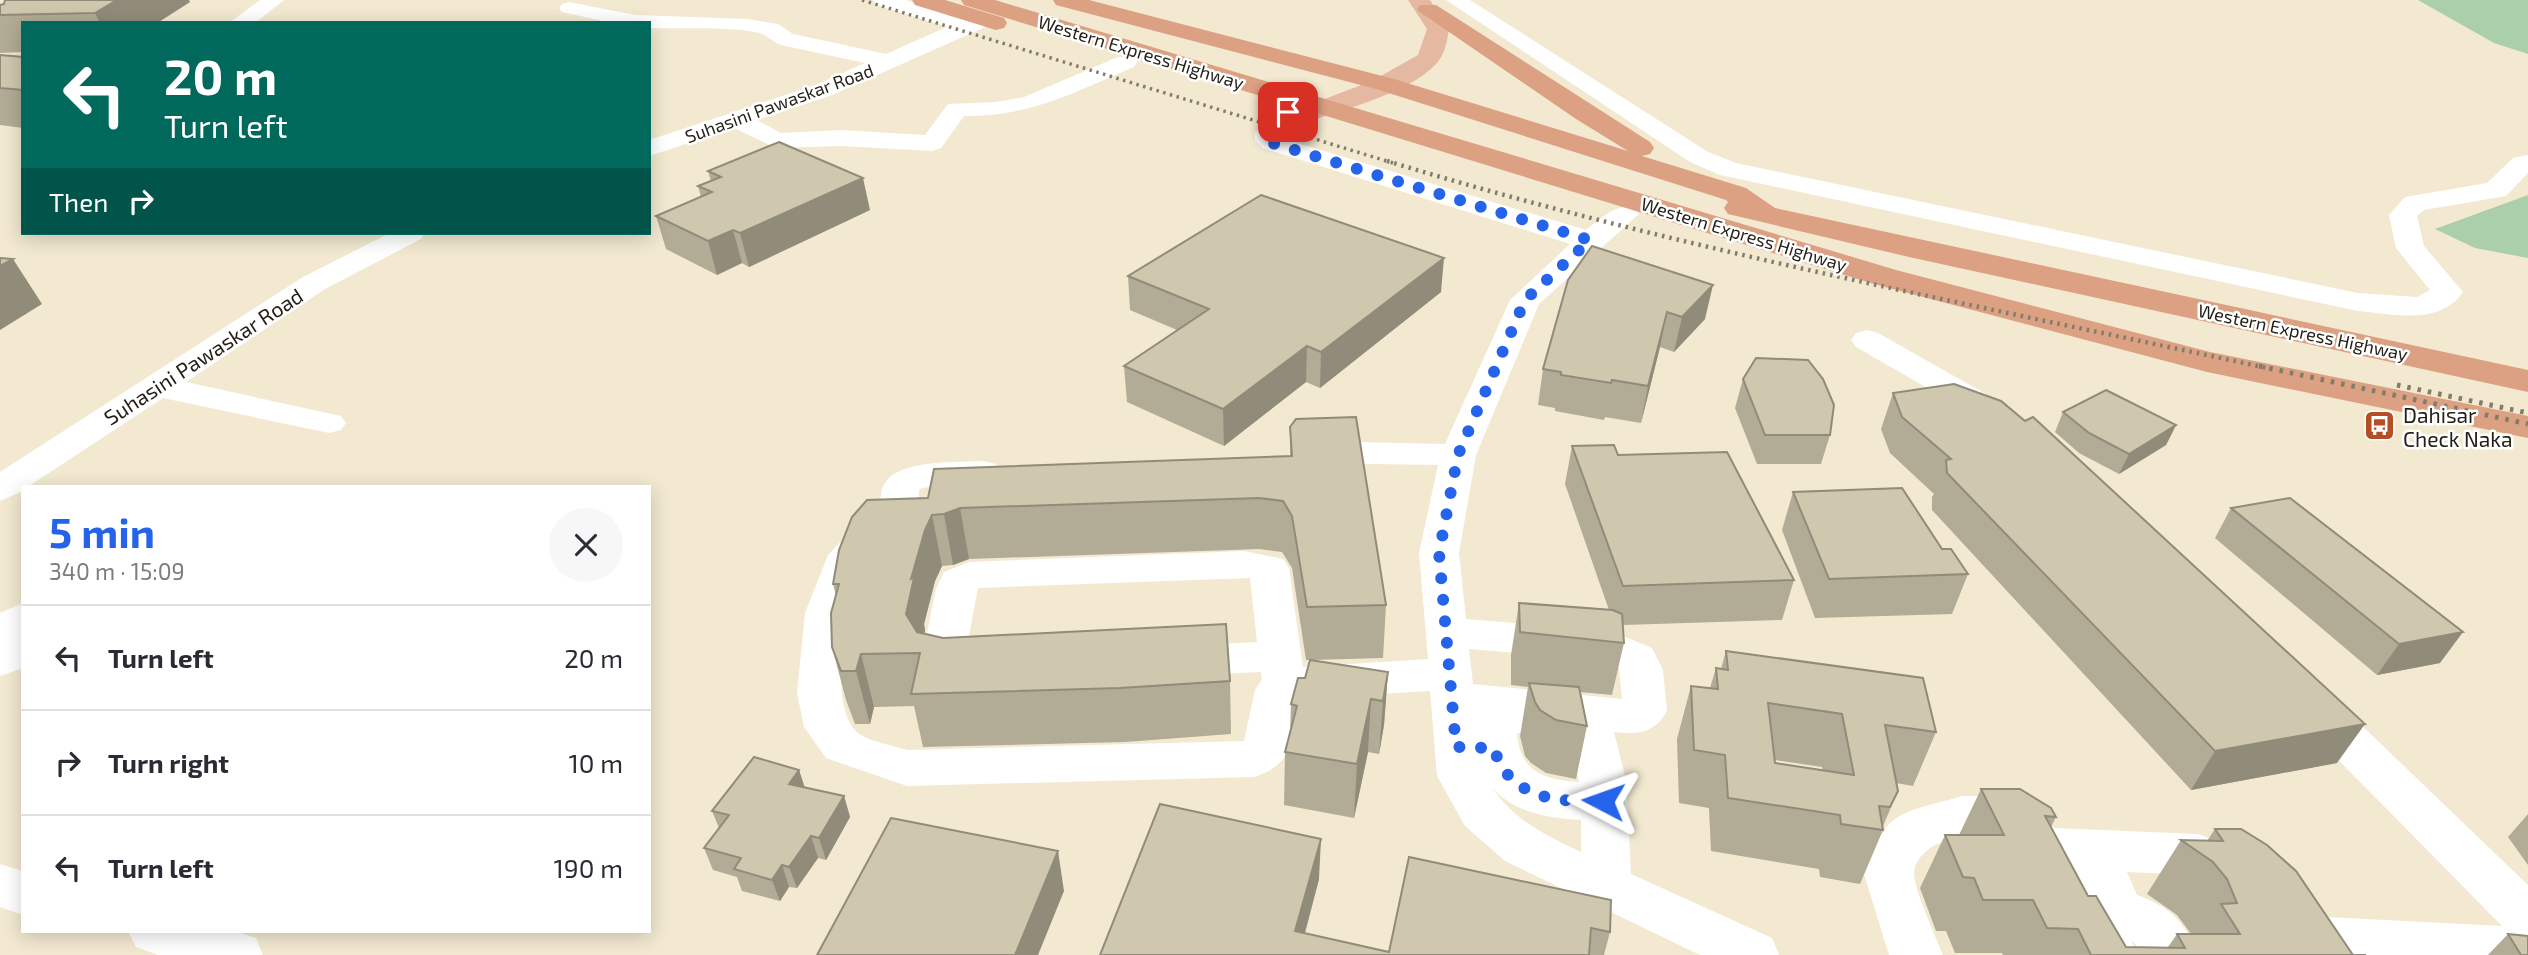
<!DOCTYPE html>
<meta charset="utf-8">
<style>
:root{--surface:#fff;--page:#f7f7f7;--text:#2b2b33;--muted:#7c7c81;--line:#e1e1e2;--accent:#2563eb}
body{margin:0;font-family:"Exo 2",sans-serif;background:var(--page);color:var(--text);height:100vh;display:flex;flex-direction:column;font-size:26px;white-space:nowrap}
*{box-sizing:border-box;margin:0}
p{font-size:23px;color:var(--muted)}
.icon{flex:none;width:38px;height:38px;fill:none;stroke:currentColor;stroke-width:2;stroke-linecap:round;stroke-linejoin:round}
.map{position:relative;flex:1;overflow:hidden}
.sheet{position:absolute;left:21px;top:485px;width:630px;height:448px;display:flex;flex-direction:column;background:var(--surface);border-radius:0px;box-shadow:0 4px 18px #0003}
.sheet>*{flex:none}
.hud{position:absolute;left:21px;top:21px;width:630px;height:214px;border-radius:0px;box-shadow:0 4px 18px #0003;background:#00695c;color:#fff;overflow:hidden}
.pin{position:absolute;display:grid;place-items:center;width:60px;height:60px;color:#fff;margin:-30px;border-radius:14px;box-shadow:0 4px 10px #0006}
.me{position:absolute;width:77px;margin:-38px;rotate:274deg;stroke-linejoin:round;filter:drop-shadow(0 0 5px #0008)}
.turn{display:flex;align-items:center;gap:24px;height:147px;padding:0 28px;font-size:32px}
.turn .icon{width:91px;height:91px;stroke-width:2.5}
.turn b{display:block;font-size:49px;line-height:60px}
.then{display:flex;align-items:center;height:66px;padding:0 28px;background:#0003;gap:14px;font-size:26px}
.round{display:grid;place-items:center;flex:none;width:74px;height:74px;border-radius:37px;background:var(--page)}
.head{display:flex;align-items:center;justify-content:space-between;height:119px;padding:0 28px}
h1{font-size:42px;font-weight:700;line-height:52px;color:var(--accent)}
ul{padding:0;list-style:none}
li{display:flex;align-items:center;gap:21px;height:105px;padding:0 28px;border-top:2px solid var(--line)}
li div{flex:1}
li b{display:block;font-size:26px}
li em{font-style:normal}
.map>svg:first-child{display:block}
.green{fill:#abcfaa}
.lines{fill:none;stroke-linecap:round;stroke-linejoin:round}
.minor{fill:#fff;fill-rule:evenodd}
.tertiary{fill:#fff;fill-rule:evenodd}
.primary{fill:#e5b8a2;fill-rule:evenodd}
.trunk{fill:#dca083;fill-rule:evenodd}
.rail-far2{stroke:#827c6c;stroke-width:3.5;stroke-dasharray:2.5 4.5;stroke-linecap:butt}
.rail-far1{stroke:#827c6c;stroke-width:4.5;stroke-dasharray:2.5 5;stroke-linecap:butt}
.rail{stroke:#827c6c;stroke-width:5;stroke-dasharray:3.5 7;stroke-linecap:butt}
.wall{fill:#b2ab96;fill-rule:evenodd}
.shaded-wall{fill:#918b7a}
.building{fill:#cfc7ae;stroke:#918b7a;stroke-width:2;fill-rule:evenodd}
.route{stroke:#2563eb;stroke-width:12;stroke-dasharray:0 21.6}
.labels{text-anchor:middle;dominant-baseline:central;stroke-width:5;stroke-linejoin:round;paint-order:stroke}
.far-street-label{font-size:18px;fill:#221f16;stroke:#fff}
.street-label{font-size:21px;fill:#221f16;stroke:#fff}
.poi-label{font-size:21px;fill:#221f16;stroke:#fff;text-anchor:start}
</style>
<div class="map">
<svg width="2528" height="955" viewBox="0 0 2528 955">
<rect width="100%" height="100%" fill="#f2e9d0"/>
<!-- green -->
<g class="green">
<polygon points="2418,0 2528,0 2528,54 2494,43"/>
<polygon points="2528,195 2528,258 2475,248 2435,229"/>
</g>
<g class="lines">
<!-- minor -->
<g class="minor">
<polygon points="260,0 284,0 255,23 229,23"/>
<path d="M1446,0H1470L1708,152L1736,163L2358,293L2417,297L2430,290L2396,248L2389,215L2405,197L2487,183L2513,158L2528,155V173L2506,196L2424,210L2417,216L2424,246L2463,292C2440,326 2393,314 2358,311L1720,175L1690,162Z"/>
<path d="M569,2L635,15L747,19L778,24L793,34L886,54L976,14H992L995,19L992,24L832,95L757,120L781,133L841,130L925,135L948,104L996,102L1024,97L1118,57H1134L1137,62L1134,67C1072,93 1033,116 964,116L941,148L932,151L841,146L776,148L734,128L649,156V140L816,85L865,63L781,45C773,42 769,37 762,34C743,26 673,29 649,28V23H612L562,12L559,8L562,4Z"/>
<path d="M1288,105L1297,107L1300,112L1281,134V138L1586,230C1601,219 1614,203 1635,208L1639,214L1539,304L1476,455L1459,553L1466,619L1611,631L1652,648L1663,670L1667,711C1655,733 1638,735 1614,732L1626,780L1631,874L1772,938L1779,955H1700L1505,861L1465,826L1437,776L1430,691L1297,699C1290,739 1297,763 1254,777L907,786L826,758L804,727L797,693L805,613L828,555L845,537L859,533L873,537L879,546C873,555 863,562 859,572C846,604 827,706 857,732C868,742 893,745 907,750L1244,741L1255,690L1262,679L1261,672L1179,676L1164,672L1158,661L1164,650L1179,646L1257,642L1250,578L978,588L965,657L976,660L983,671L976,682C959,687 946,687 929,682L920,667L936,589L944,572L969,562L1244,551L1283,559L1289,568L1303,667L1428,659L1419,553L1438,465L1312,463L1299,460L1294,452L1299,444L1312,441L1445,444L1510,300L1570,244L1263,148L1255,140V133L1279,107ZM1469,649L1603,660L1619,668L1622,699L1473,684ZM1517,733L1571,738L1579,782C1544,780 1520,772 1517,733ZM1492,787C1511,812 1551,819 1581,820V852C1547,836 1512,819 1492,787Z"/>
<polygon points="390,233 425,233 421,239 325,289 186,382 341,416 346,423 341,430 329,433 163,398 29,486 23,486 23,491 0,501 0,472 303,277"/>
<polygon points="1867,330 1878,333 2000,402 2005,409 2000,416 1988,419 1976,416 1856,347 1851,340 1856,333"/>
<path d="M983,461L996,464L1001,472L996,480L922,488L919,490V508L913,516L900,520L887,516C881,508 879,500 882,490C890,458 956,463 983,461Z"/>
<polygon points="23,603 23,668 0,676 0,613"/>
<polygon points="2316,692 2332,697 2528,885 2528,955 2289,955 2282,939 2289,923 2308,916 2502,926 2300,721 2294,709 2300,697"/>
<path d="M1962,796H1982L1999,801L2055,828L2198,834L2237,849L2244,864L2237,879L2219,885L2194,875L2127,872L2137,895C2170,907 2186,922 2197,955H2145L2131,940L2137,955H2079C2069,934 2071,917 2089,901L2076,870C2059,869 2043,869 2028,862C2012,853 1995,837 1976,834C1965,833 1955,837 1945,841C1931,845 1914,858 1914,874C1914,889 1937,940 1943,955H1889L1864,874C1872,855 1879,828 1898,817C1914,807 1944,802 1962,796Z"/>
<polygon points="0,864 23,871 23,915 0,907"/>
<polygon points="128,931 235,931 256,938 263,955 158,955 136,947"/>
</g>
<!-- tertiary -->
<polygon class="tertiary" points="873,0 906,0 975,21 978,26 975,31 967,33 876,5"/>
<!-- primary -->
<path class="primary" d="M1408,0H1430L1449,29C1447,42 1445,54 1436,64C1409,93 1347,108 1311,121L1302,124L1293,121L1289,116L1293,111L1372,81L1418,55L1427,29Z"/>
<!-- trunk -->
<g class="trunk">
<polygon points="912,0 945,0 1004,18 1007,23 1004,28 996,30 915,5"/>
<polygon points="961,0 995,0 1896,270 2210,352 2528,416 2528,438 2207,372 1874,284 964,5"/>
<polygon points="1053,0 1089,0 1394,79 1628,151 1576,119 1417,10 1420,5 1436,5 1650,142 1654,148 1650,154 1642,156 1746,188 1775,208 2528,370 2528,392 1909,257 1728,214 1724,208 1728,202 1726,200 1376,89 1056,5"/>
</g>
<!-- rail-far2 -->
<polyline class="rail-far2" points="862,0 1393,163"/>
<!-- rail-far1 -->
<path class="rail-far1" d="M1387,161C1675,249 1972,304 2267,368"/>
<!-- rail -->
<g class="rail">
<polyline points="2259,366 2528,424"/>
<polyline points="2397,385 2528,413"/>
</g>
</g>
<!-- wall -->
<g class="wall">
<polygon points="190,2 157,23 23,23 23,52 0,53 0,5"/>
<polygon points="0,55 23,57 23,128 0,125"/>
<polygon points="708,171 870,210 749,267 742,263 717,275 666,249 656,216 701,197 698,186 711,181"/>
<polygon points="1128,276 1441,292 1320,388 1306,382 1224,446 1127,402 1124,366 1177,330 1130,310"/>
<polygon points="1568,280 1705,319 1674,352 1660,347 1641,423 1605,417 1604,420 1555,411 1555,408 1538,405 1543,369"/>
<polygon points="1743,379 1830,435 1821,464 1757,464 1735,408"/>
<polygon points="1893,393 2337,763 2191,790 1932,510 1932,497 1934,494 1890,453 1881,429"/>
<polygon points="2063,412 2176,425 2166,445 2119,474 2079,453 2055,432"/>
<polygon points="1290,427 1386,605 1383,658 1311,660 1388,672 1384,725 1379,754 1368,752 1354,818 1284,805 1285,752 1290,733 1291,704 1305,678 1310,660 1306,660 1292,568 1282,552 1259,549 969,559 953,565 942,566 935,581 924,624 925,630 924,634 943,638 1230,681 1231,734 1125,742 923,747 914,706 874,707 870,724 855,724 846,700 832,647 836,596 833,584 928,498 1290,456"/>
<polygon points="1572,446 1618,455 1794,580 1782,620 1623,625 1624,643 1612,695 1580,692 1587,726 1576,779 1546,773 1531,763 1525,756 1520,736 1528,687 1511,685 1511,655 1519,603 1609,610 1565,484"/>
<polygon points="1793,492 1942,549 1968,574 1952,614 1815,618 1782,530"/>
<polygon points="2231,508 2440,663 2377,675 2215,538"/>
<path d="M1726,651L1936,732L1913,786L1896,783L1898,791L1883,826V830L1860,884L1820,877L1819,869L1711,851L1709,808L1679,803L1677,739L1691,686L1710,688L1716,668L1721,669ZM1775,760L1822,767L1823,770L1775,763Z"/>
<polygon points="799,770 805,788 844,796 850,817 826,860 818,858 797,888 789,887 780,901 742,891 737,877 713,870 704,848 719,828 712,811"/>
<polygon points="1981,789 2056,817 2051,827 2088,896 2126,947 2168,947 2177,934 2191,934 2177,915 2147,894 2181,840 2207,841 2215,829 2353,955 2366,955 2003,955 2002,953 1955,953 1946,931 1936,931 1920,888 1945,835 1959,835"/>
<polygon points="2528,814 2528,865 2508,837"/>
<polygon points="1409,857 1610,932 1604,955 1100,955 1319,879 1305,933 1389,952"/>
<polygon points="2508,934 2528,955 2488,955"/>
</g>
<!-- shaded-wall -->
<g class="shaded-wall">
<polygon points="117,0 189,0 190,2 157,23 100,23 95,13"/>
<polygon points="863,178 870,210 749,267 740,233"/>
<polygon points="733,230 742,263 717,275 708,241"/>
<polygon points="1444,258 1441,292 1320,388 1321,352"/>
<polygon points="13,259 42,304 0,330 0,266"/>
<polygon points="1713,285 1705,319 1674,352 1682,317"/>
<polygon points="1667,312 1660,347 1641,423 1648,386"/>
<polygon points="1307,346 1306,382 1224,446 1223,409"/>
<polygon points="2176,425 2166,445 2119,474 2129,454"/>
<polygon points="960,508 969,559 953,565 944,514"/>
<polygon points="932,515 942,566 935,581 924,624 925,630 920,653 906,614 911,579 925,530"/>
<polygon points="2463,632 2440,663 2377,675 2399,644"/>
<polygon points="861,654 874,707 870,724 856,671"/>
<polygon points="1388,672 1384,725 1379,754 1383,701"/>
<polygon points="1371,699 1368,752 1354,818 1357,764"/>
<polygon points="2365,724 2337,763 2191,790 2215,751"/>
<polygon points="799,770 806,792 789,784"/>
<polygon points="844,796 850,817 826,860 819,838"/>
<polygon points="811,836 818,858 797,888 789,867"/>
<polygon points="1321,839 1319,879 1299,955 1295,931"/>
<polygon points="1058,851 1064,891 1038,955 1015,955"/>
<polygon points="782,865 789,887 780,901 772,880"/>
</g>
<!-- building -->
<g class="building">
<polygon points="5,0 117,0 95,13 0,15 0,5 4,4"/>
<polygon points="0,55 23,57 23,90 0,88"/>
<polygon points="779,142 863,178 740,233 733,230 708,241 656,216 712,192 698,186 721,177 708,171"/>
<polygon points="1261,195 1444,258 1321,352 1307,346 1223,409 1124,366 1209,309 1128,276"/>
<polygon points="1592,246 1713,285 1682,317 1667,312 1648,386 1612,380 1611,383 1561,375 1561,372 1543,369 1568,280"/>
<polygon points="0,258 13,259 0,266"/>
<polygon points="1756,358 1808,360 1823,379 1834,405 1830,435 1765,435 1743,379"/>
<polygon points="1954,384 2001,401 2025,421 2033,417 2365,724 2215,751 1947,473 1946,460 1951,459 1902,417 1893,393"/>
<polygon points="2106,390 2176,425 2129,454 2089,433 2063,412"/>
<polygon points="1356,417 1386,605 1307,607 1292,516 1283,501 1259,498 960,508 944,514 932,515 925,530 911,579 914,578 906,614 917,632 943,638 1226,624 1230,681 1120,688 911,694 920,653 861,654 856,671 841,671 832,647 831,613 839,584 833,584 839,550 852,517 867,500 928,498 934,469 1292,456 1290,427 1296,419"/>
<polygon points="1614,445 1618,455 1727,452 1794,580 1623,586 1572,446"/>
<polygon points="1902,488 1942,549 1951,549 1968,574 1829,579 1793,492"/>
<polygon points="2290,498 2463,632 2399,644 2231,508"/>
<polygon points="1519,603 1613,610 1622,614 1624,643 1520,632"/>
<path d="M1726,651L1923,678L1936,732L1885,725L1898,791L1890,807L1879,806L1883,830L1841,824L1840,815L1728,798L1725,755L1694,750L1691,686L1718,689L1716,668L1728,670ZM1768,703L1842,714L1854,775L1775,763Z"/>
<polygon points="1310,660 1388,672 1383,701 1371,699 1357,764 1285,752 1297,706 1291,704 1298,678 1305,678"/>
<polygon points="1529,683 1579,687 1587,726 1556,720 1540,710 1535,702"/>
<polygon points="754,757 799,770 789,784 844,796 819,838 811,836 789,867 782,865 772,880 734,869 741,858 704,848 729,815 712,811"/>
<polygon points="1981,789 2020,789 2051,808 2056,817 2045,816 2088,896 2096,896 2126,947 2185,948 2177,934 2240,934 2221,904 2237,903 2227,879 2213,862 2181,840 2223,841 2215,829 2241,829 2267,845 2296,871 2353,955 2366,955 2091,955 2078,929 2047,928 2033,900 1983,900 1974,878 1963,877 1945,835 2004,835"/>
<polygon points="1160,804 1321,839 1295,931 1389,952 1409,857 1611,900 1610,932 1591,928 1589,955 1100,955"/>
<polygon points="891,818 1058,851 1015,955 817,955"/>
<polygon points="2508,934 2528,936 2528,955 2521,955"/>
</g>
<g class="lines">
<!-- route -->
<path class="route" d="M1288,112L1268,133V140L1272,143L1590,240L1525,300L1458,455L1439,553L1456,747L1494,748C1508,798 1558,803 1603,801"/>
</g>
<!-- icons -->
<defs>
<symbol id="bus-square" viewBox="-11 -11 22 22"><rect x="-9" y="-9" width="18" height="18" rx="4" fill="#b54f23" stroke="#fff"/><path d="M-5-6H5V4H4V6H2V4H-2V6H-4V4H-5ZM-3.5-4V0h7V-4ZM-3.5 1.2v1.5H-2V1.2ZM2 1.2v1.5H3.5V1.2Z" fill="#fff"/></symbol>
</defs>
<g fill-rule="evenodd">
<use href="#bus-square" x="2362" y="408" width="35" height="35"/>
</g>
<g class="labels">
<!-- far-street labels -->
<g class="far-street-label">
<text transform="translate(1141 52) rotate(17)">Western Express Highway</text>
<text transform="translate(779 103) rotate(-20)">Suhasini Pawaskar Road</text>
<text transform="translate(1744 234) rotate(17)">Western Express Highway</text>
<text transform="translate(2303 332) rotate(12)">Western Express Highway</text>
</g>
<!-- street labels -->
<g class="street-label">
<text transform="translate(203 356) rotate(-33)">Suhasini Pawaskar Road</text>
</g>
<!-- poi labels -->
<g class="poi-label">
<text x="2403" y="414">Dahisar<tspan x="2403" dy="24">Check Naka</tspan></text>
</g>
</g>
</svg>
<div class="pin" style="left:1288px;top:112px;background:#d93025"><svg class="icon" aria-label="arrive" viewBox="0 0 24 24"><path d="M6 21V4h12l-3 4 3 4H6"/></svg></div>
<svg class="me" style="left:1603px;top:801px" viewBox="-20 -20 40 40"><path d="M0-17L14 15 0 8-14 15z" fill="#2563eb" stroke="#fff" stroke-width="4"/></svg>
<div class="hud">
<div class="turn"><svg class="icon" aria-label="left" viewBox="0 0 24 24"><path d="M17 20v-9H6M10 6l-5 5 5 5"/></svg><div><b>20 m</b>Turn left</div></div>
<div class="then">Then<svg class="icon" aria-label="right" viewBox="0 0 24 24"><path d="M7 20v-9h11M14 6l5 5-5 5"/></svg></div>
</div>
<section class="sheet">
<div class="head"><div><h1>5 min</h1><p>340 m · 15:09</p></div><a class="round"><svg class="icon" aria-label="close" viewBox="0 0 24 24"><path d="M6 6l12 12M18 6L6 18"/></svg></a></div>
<ul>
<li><svg class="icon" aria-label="left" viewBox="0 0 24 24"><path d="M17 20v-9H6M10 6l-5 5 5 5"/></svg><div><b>Turn left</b></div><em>20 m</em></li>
<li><svg class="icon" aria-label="right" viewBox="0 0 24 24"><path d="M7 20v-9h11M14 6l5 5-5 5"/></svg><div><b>Turn right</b></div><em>10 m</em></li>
<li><svg class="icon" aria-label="left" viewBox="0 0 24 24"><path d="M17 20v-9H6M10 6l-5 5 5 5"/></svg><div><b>Turn left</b></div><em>190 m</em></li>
</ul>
</section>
</div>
